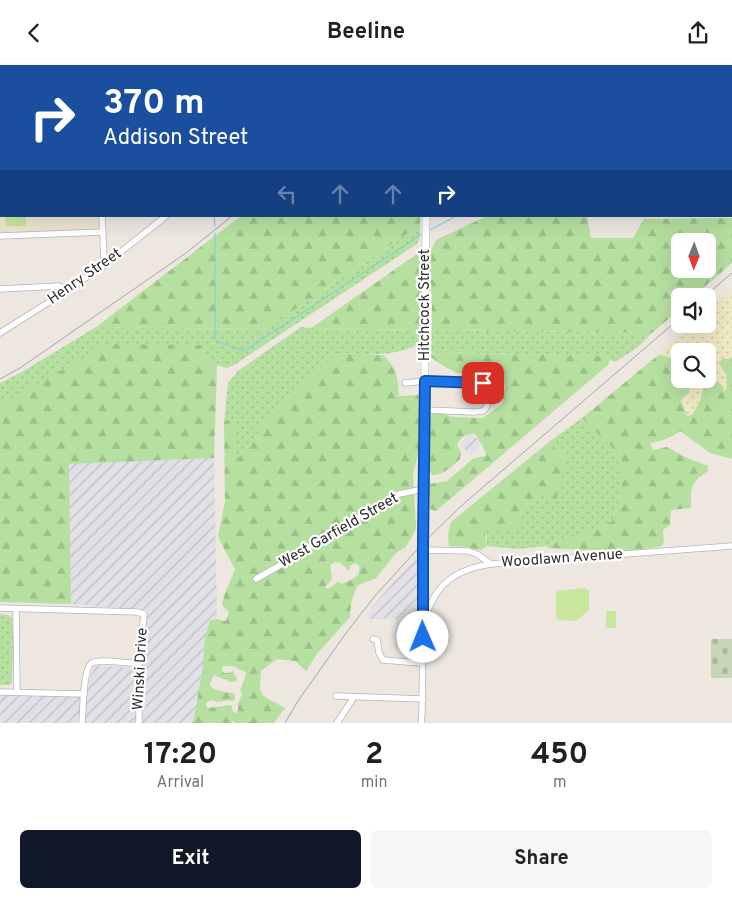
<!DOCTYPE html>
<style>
:root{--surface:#fff;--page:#f6f6f6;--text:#202124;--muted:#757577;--accent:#111827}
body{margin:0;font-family:Overpass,sans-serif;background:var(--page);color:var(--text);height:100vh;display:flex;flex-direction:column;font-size:19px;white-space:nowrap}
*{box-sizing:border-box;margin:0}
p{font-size:16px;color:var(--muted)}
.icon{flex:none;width:28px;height:28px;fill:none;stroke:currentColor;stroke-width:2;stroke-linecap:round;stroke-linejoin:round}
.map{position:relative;height:658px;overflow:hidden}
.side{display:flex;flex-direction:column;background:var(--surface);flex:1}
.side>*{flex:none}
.hud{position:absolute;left:0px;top:0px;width:732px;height:152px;box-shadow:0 5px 20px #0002;background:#1a4fa0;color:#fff;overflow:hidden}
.needle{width:32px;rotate:181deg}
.tools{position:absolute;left:671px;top:168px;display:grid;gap:10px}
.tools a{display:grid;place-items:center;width:45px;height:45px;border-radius:8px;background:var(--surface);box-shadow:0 5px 20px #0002;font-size:25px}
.pin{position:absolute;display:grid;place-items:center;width:42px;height:42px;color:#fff;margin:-21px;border-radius:10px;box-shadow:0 2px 8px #0006}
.me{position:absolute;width:55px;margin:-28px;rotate:359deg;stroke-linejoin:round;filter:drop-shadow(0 0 4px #0008)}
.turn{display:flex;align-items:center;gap:18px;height:105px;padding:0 20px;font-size:22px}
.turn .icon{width:65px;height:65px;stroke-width:2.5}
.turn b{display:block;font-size:35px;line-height:42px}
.lanes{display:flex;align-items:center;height:48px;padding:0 20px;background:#0003;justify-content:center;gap:25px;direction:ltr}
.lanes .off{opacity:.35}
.eta{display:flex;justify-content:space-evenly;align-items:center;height:85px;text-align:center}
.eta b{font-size:30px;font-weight:700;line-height:35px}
.primary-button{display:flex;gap:10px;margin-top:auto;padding:10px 20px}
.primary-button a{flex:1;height:58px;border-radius:8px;background:var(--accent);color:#fff;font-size:20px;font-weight:700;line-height:58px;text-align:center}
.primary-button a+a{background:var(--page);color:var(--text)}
header{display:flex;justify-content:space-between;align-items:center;height:65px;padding:0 20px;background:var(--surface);font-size:22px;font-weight:700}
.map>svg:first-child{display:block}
.industrial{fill:url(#industrial-furrows)}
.education{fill:#ede4d0}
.grass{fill:url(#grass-dots)}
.forest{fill:url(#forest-firs);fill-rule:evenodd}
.sand{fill:url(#sand-dots)}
.cemetery{fill:url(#cemetery-stones)}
.pitch{fill:#c8e79c}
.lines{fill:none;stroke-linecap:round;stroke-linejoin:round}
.stream{stroke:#79cce8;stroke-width:1}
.minor-casing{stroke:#b3b6bf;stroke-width:7}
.tertiary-casing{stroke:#b3b6bf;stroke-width:8}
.minor{stroke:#fff;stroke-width:5.5}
.tertiary{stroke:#fff;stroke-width:7}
.rail{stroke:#a2a5b5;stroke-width:1}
.route-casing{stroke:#114b97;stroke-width:12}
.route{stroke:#1a73e8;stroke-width:9}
.labels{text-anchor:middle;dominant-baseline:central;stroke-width:4.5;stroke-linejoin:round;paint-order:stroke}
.street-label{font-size:15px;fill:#2c2c2c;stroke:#fff}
</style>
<header><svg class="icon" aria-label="back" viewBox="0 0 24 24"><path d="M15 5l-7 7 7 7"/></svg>Beeline<svg class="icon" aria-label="share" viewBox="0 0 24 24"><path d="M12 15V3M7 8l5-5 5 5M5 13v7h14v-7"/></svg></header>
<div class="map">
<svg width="732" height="658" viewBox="0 0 732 658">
<defs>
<pattern id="industrial-furrows" width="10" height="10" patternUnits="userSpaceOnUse" patternTransform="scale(1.25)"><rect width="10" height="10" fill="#e1e0e6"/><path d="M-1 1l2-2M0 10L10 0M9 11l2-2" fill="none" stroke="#c1c0c5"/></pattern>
<pattern id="grass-dots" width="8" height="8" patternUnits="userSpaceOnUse" patternTransform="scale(1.25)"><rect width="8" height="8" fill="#b6e0a0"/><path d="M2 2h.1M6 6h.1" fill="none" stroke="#9dc08a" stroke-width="1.8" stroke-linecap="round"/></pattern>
<pattern id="forest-firs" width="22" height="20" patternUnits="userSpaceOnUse" patternTransform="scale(1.25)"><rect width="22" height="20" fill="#b6e0a0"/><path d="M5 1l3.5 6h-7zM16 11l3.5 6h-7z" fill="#9dc08a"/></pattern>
<pattern id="sand-dots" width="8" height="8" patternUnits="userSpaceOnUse" patternTransform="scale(1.25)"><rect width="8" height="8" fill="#f0e9c5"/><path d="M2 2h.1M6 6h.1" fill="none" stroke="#cec8a9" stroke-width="1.8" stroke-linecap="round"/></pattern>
<pattern id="cemetery-stones" width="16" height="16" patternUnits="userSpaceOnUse" patternTransform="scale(1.25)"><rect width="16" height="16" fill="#c7d6b8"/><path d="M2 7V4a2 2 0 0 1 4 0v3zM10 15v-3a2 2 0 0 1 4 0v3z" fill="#abb89e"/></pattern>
</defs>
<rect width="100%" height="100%" fill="#ede7e0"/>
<!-- industrial -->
<g class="industrial">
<polygon points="470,368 482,378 471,390 460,380"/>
<polygon points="214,393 217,550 206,581 197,658 0,658 0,630 86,632 91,609 96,600 136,603 142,598 146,545 71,539 68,398"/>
<polygon points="419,488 421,489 420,580 396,580 396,554 366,554 371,543"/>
</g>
<!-- education -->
<polygon class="education" points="0,29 1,29 1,151 101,151 101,160 99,163 96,165 0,168"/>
<!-- grass -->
<g class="grass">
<polygon points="420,160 420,172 417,179 234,300 226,303 205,296 205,280 0,341 0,318 20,308 96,262 266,264"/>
<polygon points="432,261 434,265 652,268 637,283 615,297 610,295 606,291 440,287 435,289 431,292"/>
<path d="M301,262L311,263L422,265L421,278C394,293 367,289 338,288L269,351L250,380L238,393L232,388L237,370L230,353L224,357L228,318L238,306Z"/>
<polygon points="582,353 622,392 622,429 612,456 596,465 569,471 546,481 518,484 487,481 486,466 493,462 500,464 522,453 523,444 533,437 540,425 547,429 564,391 549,377"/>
<polygon points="0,549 8,550 12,553 13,574 12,618 10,620 0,620"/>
</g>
<!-- forest -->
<g class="forest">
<rect x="224" y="0" width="86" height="1"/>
<polygon points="432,0 732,0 732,89 731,1 431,1"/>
<polygon points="241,151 420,151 420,160 266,264 96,262"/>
<path d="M487,151H587L591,173H633L644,154L732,153V198L694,231H680V244L652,268L434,265L432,261V235L429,211L431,185L436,175ZM680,176H708V204H680Z"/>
<path d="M417,189C423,196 423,208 420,216L422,265L311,263Z"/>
<polygon points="108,279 205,280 205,296 217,300 214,393 69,399 71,539 0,537 0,340"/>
<path d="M440,287L606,291L610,295L608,300L436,446L430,444L429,427L430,419C435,417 441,418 447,416L474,393L486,391C485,382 479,376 475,369C466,368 461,372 457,380L461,387L460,394C453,401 442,411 432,410L430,407V352L433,348H441L452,352L483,353L502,339L505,321L498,310L457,308L440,299L431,292L435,289Z"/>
<path d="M338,288L383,290C397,302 398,313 399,331L419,330V386L413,409L416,464L406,482L396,488L376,513L357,521L351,538L350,552L317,589L306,606L295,596L277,594L261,606L260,624L263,631L285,643L274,658H235L233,656L231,658H193L202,608L205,572L210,555L217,554L226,556L229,547L222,540C224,527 231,516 235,504L220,476L218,471L225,437L224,357L230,353L237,356V370L233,388L238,393L250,380L269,351ZM335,497L341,498L349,506L351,500L355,498L359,501C361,513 351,514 342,519L338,517L328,524L326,523L325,522L332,514L330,500ZM223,601H234L238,604L244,606L246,608L242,622L240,624L242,629L238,639V645L237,648L233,647L231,640L208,643L206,640L207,637L211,635C221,639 224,634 233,636L235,634V629C226,626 217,628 209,620L214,610L231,617L237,616L236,611L234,610V607L232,606L229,608H224L222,604Z"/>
<path d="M660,289L680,297V314H683L682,316L689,321L690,328L682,333L692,350L700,336L704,320L714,316L721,319L727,311L719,298L722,294L732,293V394L710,388L680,366C671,373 661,376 650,378L653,385L667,382L685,392L708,401V406C691,417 690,424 691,443L671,445L670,460L663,465L664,476L662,481C625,489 586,485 549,483L546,481L569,471L596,465L612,456L622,429V392L582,353L652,295Z"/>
<path d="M549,377L564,391L563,411L556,435L540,425L533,437L523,444L521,461C511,465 504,466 493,462L486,466L485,472L487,481L480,485L465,482L449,481L448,470L451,457Z"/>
</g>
<!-- sand -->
<path class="sand" d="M732,224V293L722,294L719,298C725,308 730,315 725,326L723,325L721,319L714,316L704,320L700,336L692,350L687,351L681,335L690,327L689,321L684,320L682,316L683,314H708V286H680V297L660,289L693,259H708V246Z"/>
<!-- cemetery -->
<rect class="cemetery" x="711" y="574" width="21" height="39"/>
<!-- pitch -->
<g class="pitch">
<polygon points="5,151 26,151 26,161 6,161"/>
<polygon points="585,523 589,526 589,545 576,556 558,555 556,552 556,528 558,526"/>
<rect x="606" y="546" width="10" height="17"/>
</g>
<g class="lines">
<!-- stream -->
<g class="stream">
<polyline points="213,0 213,1"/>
<polyline points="731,100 732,100"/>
<polyline points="214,151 215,161"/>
<polyline points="430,165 456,151"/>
<polyline points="215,168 215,274 218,277 244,286 422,169"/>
</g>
<defs>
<g id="minor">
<polyline points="28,0 28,1"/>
<polyline points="98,0 98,1"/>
<polyline points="170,0 170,1"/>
<polyline points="0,26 1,26"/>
<polyline points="102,151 104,194 107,198"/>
<polyline points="0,171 103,167"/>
<polyline points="0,224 59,221 65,227"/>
<polyline points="0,268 65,227 107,198 166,151"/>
<path d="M405,318L425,316L483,317L487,321C488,330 491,339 483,346L474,347L425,345"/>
<polyline points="423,485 468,486 477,489 491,499"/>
<polyline points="256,514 291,494 333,466 378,442 395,432 399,429 424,424"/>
<polyline points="0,543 137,547 144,549 139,598 139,658"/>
<polyline points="16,544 17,627"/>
<polyline points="373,574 377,575 379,588 383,595 420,598 421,592"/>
<polyline points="0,627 84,629"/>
<polyline points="336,631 423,634"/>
<path d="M82,658C83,647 83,602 92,598C101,593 128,599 139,598"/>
<polyline points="337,658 354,632"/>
<path d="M421,658L422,648L423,561C433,522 451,505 491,499L732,481"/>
</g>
<g id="tertiary">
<polyline points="378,1 378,0"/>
<polyline points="423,561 426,151"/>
</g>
</defs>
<!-- minor casing -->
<use href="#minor" class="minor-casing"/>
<!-- tertiary casing -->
<use href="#tertiary" class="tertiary-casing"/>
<!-- minor -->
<use href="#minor" class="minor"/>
<!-- tertiary -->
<use href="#tertiary" class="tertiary"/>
<!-- rail -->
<g class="rail">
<polyline points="419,1 420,0"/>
<polyline points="705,231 732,208"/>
<polyline points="0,314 20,303 186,188 232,151"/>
<polyline points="285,658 298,636 346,568 375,531 423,478 460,442 680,253"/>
</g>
</g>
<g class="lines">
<defs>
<polyline id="route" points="423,572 423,478 425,316 483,318"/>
</defs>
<!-- route casing -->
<use href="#route" class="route-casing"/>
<!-- route -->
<use href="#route" class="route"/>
</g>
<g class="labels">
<!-- street labels -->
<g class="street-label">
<text transform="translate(85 212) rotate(-35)">Henry Street</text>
<text transform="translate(425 240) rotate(-90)">Hitchcock Street</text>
<text transform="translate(339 466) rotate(-30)">West Garfield Street</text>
<text transform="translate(562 494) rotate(-4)">Woodlawn Avenue</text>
<text transform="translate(141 604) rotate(-87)">Winski Drive</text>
</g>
</g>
</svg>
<div class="tools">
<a><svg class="needle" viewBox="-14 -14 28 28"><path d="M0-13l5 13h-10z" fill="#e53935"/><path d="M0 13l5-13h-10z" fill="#757577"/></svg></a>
<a><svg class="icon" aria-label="sound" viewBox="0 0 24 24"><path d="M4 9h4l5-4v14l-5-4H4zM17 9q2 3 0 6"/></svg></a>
<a><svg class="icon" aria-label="search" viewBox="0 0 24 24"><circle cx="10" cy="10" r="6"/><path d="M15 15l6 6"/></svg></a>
</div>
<div class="pin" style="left:483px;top:318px;background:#d93025"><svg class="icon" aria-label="arrive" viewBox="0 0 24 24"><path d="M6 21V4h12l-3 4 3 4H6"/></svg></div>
<svg class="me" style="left:423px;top:572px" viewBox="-20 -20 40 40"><circle r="19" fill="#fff"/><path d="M0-13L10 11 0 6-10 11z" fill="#1a73e8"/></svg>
<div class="hud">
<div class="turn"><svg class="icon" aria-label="right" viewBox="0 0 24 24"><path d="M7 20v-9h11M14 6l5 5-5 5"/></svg><div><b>370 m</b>Addison Street</div></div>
<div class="lanes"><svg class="icon off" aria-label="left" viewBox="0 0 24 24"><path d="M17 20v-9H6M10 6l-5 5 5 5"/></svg><svg class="icon off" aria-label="ahead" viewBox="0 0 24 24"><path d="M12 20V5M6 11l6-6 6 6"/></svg><svg class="icon off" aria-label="ahead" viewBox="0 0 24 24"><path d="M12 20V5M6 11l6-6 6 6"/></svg><svg class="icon" aria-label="right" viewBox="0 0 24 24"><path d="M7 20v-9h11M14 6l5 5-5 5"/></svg></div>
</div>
</div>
<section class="side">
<div class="eta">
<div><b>17:20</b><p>Arrival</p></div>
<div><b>2</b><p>min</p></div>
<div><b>450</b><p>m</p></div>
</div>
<div class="primary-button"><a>Exit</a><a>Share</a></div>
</section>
